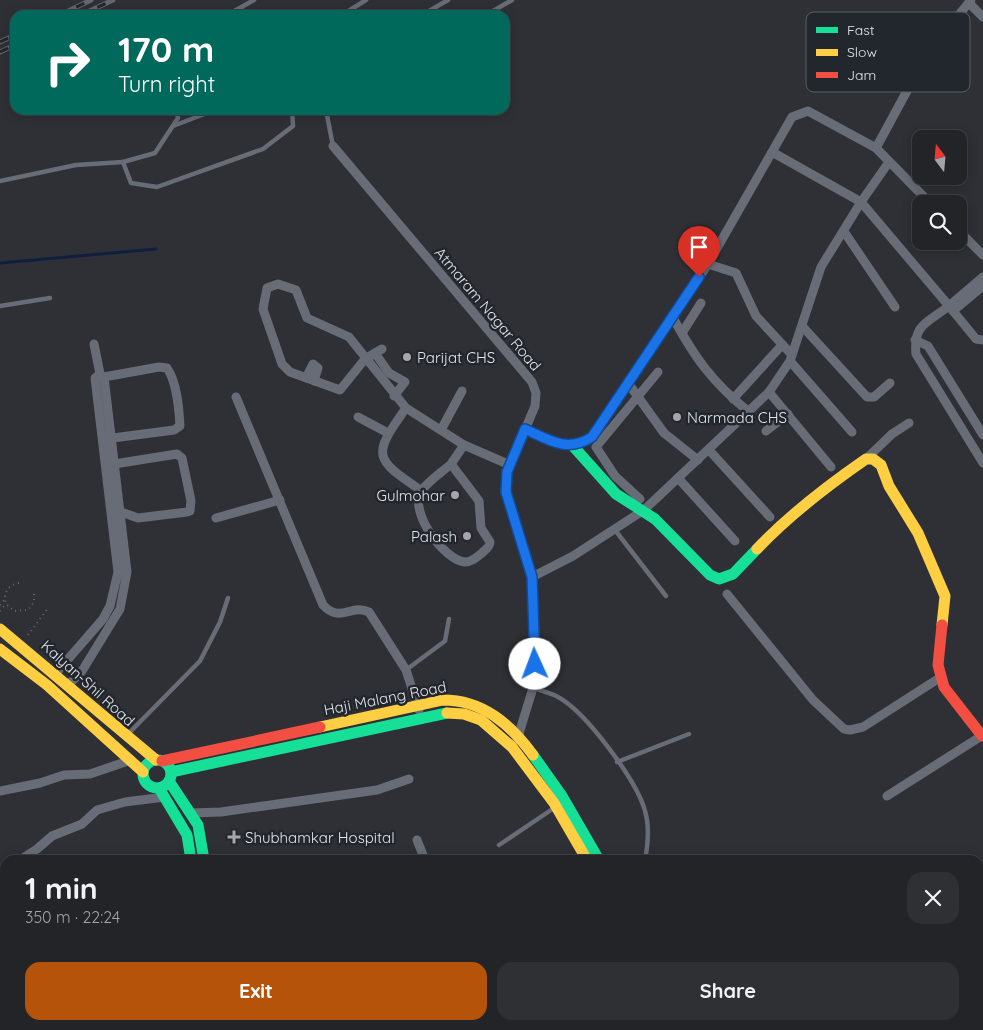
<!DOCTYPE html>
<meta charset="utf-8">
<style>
:root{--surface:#222428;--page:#2e3034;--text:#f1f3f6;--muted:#a2a4a8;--line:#3f4145;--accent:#b45309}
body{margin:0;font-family:Quicksand,sans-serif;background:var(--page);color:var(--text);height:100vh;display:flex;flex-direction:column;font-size:19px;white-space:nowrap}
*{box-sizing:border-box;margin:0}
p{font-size:16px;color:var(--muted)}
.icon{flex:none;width:28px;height:28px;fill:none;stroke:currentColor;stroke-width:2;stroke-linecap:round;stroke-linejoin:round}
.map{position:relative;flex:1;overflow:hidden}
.side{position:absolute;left:0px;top:855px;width:984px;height:175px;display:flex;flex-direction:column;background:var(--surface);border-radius:15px 15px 0 0;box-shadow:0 2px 12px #0003,0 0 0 1px var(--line)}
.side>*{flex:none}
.hud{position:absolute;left:10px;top:10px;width:500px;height:105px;border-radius:15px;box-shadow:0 2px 12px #0003,0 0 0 1px var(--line);background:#00695c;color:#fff;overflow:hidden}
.needle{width:32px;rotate:344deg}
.tools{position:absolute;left:912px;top:130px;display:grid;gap:10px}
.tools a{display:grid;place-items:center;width:55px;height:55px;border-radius:10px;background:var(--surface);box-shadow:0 2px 12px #0003,0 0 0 1px var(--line);font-size:25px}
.pin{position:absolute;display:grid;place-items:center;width:42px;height:42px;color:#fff;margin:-51px -21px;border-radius:50% 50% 50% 0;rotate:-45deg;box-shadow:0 0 5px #0007}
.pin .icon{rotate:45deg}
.me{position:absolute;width:55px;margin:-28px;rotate:358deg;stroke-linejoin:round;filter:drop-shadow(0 0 4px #0008)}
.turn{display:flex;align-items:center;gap:18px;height:105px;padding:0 25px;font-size:22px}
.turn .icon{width:65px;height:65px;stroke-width:2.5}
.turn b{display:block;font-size:35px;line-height:42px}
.round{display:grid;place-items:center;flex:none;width:52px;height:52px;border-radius:15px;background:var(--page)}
.head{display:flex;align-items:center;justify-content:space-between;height:85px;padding:0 25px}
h1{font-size:30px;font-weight:700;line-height:38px}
.action{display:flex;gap:10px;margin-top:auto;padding:10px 25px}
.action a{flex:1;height:58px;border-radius:15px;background:var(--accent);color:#fff;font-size:20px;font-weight:700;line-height:58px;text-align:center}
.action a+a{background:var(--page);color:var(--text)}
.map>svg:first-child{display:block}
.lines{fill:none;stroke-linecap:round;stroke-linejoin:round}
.stream{stroke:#101e3f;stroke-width:3}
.path{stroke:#65676f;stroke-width:2;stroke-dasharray:1 4;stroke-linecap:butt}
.lane{stroke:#686c77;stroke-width:4.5}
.street{stroke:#686c77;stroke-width:9}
.fast{stroke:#16e098;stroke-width:11}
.slow{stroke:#ffcf43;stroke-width:11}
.jam{stroke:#f24e42;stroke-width:11}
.rail-casing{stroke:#64676d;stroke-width:5}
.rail{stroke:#22262d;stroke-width:3;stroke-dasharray:9;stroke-linecap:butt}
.route-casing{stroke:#114b97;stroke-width:12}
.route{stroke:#1a73e8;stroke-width:9}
.poi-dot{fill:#a4a6ab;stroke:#22262d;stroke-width:2}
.labels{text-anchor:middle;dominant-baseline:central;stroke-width:5;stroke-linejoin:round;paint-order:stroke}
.street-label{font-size:15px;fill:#e3e5eb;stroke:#22262d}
.poi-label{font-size:15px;fill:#e3e5eb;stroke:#22262d;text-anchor:start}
.key{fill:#22262d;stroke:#5c5f66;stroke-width:1}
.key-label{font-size:14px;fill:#e3e5eb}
</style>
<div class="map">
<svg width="983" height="1030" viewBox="0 0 983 1030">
<rect width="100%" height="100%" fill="#2e3035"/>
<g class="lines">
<!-- stream -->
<polyline class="stream" points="0,263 156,249"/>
<!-- path -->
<g class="path">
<path d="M19,583C8,585 3,593 6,604L14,611L28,610L34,602V592"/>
<polyline points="0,605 5,599"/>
<polyline points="0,611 6,604"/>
<polyline points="28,635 49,607"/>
</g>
<!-- lane -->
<g class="lane">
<polyline points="241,8 244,15"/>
<polyline points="227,15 254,0"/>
<polyline points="342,15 366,0"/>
<polyline points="422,15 448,0"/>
<polyline points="486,15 512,0"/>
<polyline points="176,110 178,118 155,153 123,162 131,183 157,187 263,149 293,126 292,110"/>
<polyline points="326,110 333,146"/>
<polyline points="173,126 215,110"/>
<polyline points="0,181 76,165 123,162"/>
<polyline points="0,306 50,298"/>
<polyline points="615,530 666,596"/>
<polyline points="406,670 445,641 449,619"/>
<path d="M533,688C541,691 551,693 558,697C586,712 637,781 645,811C650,827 648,844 645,860"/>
<polyline points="128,734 200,661 220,622 228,598"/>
<polyline points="617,762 689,734"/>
<polyline points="499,845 554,808"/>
</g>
<!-- street -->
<g class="street">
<polyline points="969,3 983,17"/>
<polyline points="333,146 532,382 536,393 535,406 507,473 505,492 532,577 535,663 533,688 517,740"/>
<polyline points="876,148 927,54 971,0"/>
<path d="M772,152L861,202L949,306C927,323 913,324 916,354L983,463"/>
<polyline points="959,231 983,255"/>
<polyline points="845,233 895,307"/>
<polyline points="708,264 736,273 756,316 792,355"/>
<polyline points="983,277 949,306 976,339 983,340"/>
<polyline points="953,311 983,286"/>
<path d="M672,316C695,358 712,382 749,412"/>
<polyline points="802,326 867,397 874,397 890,383"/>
<polyline points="682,333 701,303"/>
<polyline points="915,340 928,346 983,435"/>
<polyline points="94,344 100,374"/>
<polyline points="382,349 365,359 340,390 290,372 282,364 263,309 267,288 278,284 296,290 307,318 349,337 406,408 464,445 510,465"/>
<polyline points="375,353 389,373 405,382 394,396"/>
<polyline points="790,361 852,432"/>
<path d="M104,377L159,367L167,368C177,382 179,409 180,426L174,430L105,439"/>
<polyline points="306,378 313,364 318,368 314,381"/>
<polyline points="628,383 664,433 698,460"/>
<polyline points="769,392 831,467"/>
<path d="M236,397L323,605C341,624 351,603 369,612L406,670L419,710"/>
<polyline points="733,399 782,345"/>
<path d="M406,408C372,456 373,458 422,491"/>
<polyline points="358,417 388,433"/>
<path d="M525,429C549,439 567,453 592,437L708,264L792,117L808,111L876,148L931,204"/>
<polyline points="441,430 462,391"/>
<polyline points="766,431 788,414"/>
<polyline points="709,450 770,517"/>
<polyline points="866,459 892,434 909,423"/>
<path d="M451,464L479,501L481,528L490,542C490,547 486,549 482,553C477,557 472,562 465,562C445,561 407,511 422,490C429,481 442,472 451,464L464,445"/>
<polyline points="108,465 177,454 182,458 191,501 190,511 187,512 138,518 121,512 115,512"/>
<polyline points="678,478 735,541"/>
<polyline points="640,499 615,476 596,447 658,372"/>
<polyline points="216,518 280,500"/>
<polyline points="532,577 573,556 644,510 769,392 790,361 821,267 861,202 889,162"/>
<polyline points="727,594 813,700 844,729 850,730 863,727 941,677"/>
<polyline points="56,673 103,619 110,606 118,572 95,378 100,374 104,377 127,572 120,609 82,671 68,685"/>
<polyline points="0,791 40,783 64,775 90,774 131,760"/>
<polyline points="887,796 983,735"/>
<polyline points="191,813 221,812 377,790 409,779"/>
<polyline points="417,840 425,860"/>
<polyline points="20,860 37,849 52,836 82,824 97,810 125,802 165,797"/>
<polyline points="0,872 5,869"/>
<polyline points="0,965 5,966"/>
<polyline points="489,1025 492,1030"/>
<polyline points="593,1025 594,1030"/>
<polyline points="16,1030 21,1026 23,1030"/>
<polyline points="109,1030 111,1025"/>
<polyline points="518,1030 526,1025"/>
<polyline points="538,1030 545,1025"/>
</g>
<!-- fast -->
<g class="fast">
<polyline points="573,446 616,494 655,519 710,575 719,579 733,574 757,549"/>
<polyline points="533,755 562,796 599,860"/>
<circle cx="157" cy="774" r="14"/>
<polyline points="171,772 447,713"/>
<polyline points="169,781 198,825 204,860"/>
<polyline points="159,788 187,835 191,860"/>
<polyline points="979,997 983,995"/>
<polyline points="927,1030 937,1025"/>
</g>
<!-- slow -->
<g class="slow">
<path d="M757,549C790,514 827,486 866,459H873L881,465L889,486L918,533L945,596L942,625"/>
<polyline points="0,629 156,760"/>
<polyline points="0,649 47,685 143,772"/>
<polyline points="447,713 464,714 481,720 512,747 554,803 587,860"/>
<path d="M320,727L443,700C483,700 510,724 533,755"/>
<polyline points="979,1006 983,1005"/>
<polyline points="206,1025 206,1030"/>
<polyline points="222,1025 223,1030"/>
</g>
<!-- jam -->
<g class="jam">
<polyline points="942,625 938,665 944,687 982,736"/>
<polyline points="162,761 320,727"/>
<polyline points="690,1025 692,1030"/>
<polyline points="907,1030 918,1025"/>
</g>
<defs>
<g id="rail">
<polyline points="60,15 91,0"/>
<polyline points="81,15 113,0"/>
<polyline points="0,42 15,35"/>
<polyline points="0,52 15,45"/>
</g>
</defs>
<!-- rail casing -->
<use href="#rail" class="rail-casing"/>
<!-- rail -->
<use href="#rail" class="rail"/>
</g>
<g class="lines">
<defs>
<path id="route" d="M535,664L532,577L506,492L507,472L525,429C549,440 567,453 592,437L699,277"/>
</defs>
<!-- route casing -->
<use href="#route" class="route-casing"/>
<!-- route -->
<use href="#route" class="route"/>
</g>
<!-- markers -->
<g class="poi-dot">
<circle cx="407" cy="357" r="5"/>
<circle cx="677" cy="417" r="5"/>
<circle cx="455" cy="495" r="5"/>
<circle cx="467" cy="536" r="5"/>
<path d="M231.5 829.5h5v5h5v5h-5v5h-5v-5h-5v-5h5z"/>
</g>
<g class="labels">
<!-- street labels -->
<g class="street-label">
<text transform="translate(488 309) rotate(50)">Atmaram Nagar Road</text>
<text transform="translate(88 683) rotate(42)">Kalyan-Shil Road</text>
<text transform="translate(385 698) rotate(-11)">Haji Malang Road</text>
</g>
<!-- poi labels -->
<g class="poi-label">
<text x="417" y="357">Parijat CHS</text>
<text x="687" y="417">Narmada CHS</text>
<text x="445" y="495" text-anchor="end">Gulmohar</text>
<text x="457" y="536" text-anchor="end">Palash</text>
<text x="245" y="837">Shubhamkar Hospital</text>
</g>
</g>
<!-- legend -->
<rect x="806" y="12" width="164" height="80" rx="8" class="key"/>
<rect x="816" y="27" width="22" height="6" fill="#16e098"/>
<rect x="816" y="49" width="22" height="7" fill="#ffcf43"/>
<rect x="816" y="72" width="22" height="6" fill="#f24e42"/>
<g class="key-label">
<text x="847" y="35">Fast</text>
<text x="847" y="57">Slow</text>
<text x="847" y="80">Jam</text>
</g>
</svg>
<div class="tools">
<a><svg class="needle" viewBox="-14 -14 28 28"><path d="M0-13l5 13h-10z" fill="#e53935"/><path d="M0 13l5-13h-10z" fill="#a2a4a8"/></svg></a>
<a><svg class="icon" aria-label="search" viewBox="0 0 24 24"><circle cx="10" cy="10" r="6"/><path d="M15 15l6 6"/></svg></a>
</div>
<div class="pin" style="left:699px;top:277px;background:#d93025"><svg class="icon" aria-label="arrive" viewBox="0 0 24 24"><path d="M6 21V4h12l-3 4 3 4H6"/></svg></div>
<svg class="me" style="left:535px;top:664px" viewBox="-20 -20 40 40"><circle r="19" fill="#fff"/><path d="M0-13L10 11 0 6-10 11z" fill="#1a73e8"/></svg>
<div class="hud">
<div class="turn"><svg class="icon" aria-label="right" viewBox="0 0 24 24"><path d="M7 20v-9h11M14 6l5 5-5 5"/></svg><div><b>170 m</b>Turn right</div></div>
</div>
<section class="side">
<div class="head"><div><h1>1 min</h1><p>350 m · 22:24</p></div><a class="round"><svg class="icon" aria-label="close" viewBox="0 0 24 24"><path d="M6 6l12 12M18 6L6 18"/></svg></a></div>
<div class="action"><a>Exit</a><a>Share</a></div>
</section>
</div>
